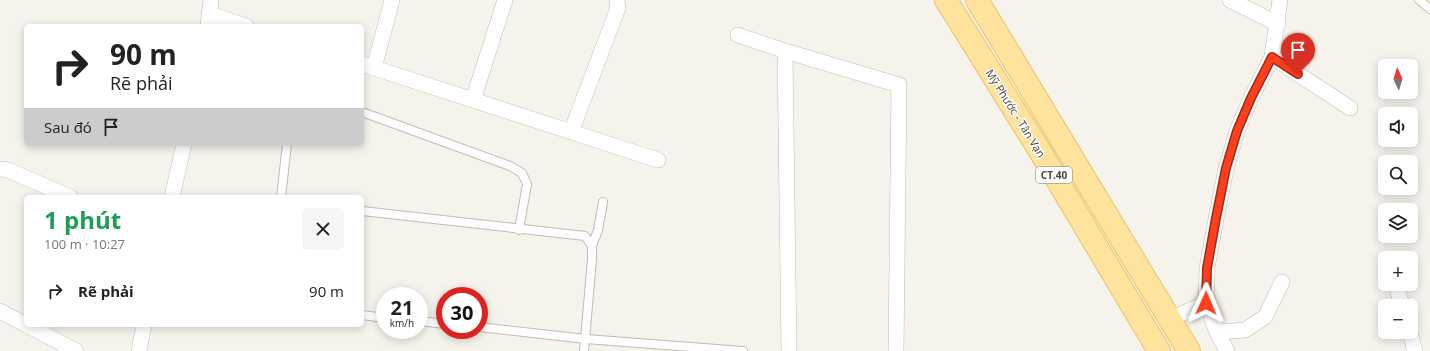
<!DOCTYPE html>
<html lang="vi">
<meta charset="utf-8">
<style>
:root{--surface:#fff;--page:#f6f6f6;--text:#222;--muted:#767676}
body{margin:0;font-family:"Open Sans",sans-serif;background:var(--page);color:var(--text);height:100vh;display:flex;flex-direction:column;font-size:15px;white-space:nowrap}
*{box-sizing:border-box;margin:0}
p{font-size:13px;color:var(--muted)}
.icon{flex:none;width:22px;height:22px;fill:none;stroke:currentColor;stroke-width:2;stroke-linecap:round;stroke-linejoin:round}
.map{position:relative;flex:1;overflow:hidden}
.details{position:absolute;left:24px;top:195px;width:340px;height:132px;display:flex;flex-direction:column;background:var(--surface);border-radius:6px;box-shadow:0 2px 10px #0003}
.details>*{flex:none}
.guide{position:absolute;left:24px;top:24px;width:340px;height:122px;border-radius:6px;box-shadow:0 2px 10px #0003;background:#fff;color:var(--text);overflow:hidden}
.needle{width:26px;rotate:356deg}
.buttons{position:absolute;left:1378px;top:59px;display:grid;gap:8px}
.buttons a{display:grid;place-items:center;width:40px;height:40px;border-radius:6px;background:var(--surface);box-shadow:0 2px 10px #0003;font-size:20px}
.speed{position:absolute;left:376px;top:287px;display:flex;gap:8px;font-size:20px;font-weight:700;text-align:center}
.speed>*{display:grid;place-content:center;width:52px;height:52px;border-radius:50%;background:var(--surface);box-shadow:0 2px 10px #0003;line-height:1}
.speed small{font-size:10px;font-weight:400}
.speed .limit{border:6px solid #d22;background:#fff;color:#111}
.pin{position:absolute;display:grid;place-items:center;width:34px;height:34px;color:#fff;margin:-41px -17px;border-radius:50% 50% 50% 0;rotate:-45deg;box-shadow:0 0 4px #0007}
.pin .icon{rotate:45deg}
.me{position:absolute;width:44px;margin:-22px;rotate:1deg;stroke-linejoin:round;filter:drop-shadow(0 0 3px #0008)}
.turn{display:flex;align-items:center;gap:14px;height:84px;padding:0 20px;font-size:18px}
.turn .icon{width:52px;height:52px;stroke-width:2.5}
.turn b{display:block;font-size:28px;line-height:34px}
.then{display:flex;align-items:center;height:38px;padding:0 20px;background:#0003;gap:8px;font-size:15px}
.round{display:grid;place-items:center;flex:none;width:42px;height:42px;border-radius:6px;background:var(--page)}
.summary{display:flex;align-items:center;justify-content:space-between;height:68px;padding:0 20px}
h1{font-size:24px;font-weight:700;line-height:30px;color:#1e9e55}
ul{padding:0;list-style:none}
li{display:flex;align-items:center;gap:12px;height:56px;padding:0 20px}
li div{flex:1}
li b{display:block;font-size:15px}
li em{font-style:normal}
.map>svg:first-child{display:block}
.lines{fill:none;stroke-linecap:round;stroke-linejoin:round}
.service-casing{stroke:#c2bbae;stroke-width:10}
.minor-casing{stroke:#c2bbae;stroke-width:16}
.primary-casing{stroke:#e6c16a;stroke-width:24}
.service{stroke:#fff;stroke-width:8}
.minor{stroke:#fff;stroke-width:15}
.primary{stroke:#ffe39c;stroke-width:22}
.route-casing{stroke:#a42913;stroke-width:10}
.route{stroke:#fc3f1d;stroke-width:7}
.labels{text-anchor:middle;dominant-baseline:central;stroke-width:3;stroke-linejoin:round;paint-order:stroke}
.shield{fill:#fff;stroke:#817c74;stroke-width:1}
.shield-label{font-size:10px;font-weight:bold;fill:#4b4439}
.street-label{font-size:11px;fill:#4b4439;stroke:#fff}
</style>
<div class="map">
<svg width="1430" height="351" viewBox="0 0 1430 351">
<rect width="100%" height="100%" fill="#f6f3ec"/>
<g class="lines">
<defs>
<g id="service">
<polyline points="1419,0 1430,9"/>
<polyline points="362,112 510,166 522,173 527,184 519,230"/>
<polyline points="281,197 287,144"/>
<polyline points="362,211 585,236 592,246 592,259 584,351"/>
<polyline points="592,246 598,230 603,202"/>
<polyline points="362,315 385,318"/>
<polyline points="419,321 445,324"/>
<polyline points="479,327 586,339 743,351"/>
</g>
<g id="minor">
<polyline points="1230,0 1278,24"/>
<polyline points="209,14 246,26"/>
<polyline points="208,26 211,0"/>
<polyline points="738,35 785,51 899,85 896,351"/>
<polyline points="785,51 789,351"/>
<polyline points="1272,57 1350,108"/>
<polyline points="362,64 658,160"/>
<polyline points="374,68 392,0"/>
<polyline points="473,100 505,0"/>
<polyline points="571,132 618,8 617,0"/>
<polyline points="0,169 8,170 70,197"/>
<polyline points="172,197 184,144"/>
<polyline points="1396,284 1402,306"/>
<polyline points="0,311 26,325"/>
<polyline points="1170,319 1206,303"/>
<polyline points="27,325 76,351"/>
<polyline points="1217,332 1245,330 1265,317 1282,282"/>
<polyline points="1410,332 1415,351"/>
<polyline points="139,351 144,325"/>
<polyline points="1227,351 1217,332 1206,303 1207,268 1216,219 1226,169 1237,131 1251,98 1272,57 1280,0"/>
</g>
<g id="primary">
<polyline points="946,0 1041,153 1159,351"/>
<polyline points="977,0 1189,351"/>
</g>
</defs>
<!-- service casing -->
<use href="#service" class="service-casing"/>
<!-- minor casing -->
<use href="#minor" class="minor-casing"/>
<!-- primary casing -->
<use href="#primary" class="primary-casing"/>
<!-- service -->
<use href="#service" class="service"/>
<!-- minor -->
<use href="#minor" class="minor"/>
<!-- primary -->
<use href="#primary" class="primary"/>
</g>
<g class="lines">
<defs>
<polyline id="route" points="1206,303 1207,268 1216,218 1226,168 1237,131 1251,98 1272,57 1298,74"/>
</defs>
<!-- route casing -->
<use href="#route" class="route-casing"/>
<!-- route -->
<use href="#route" class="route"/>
</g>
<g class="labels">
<!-- shield labels -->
<rect class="shield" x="1036" y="167" width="36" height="16" rx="3"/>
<g class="shield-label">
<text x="1054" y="175">CT.40</text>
</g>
<!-- street labels -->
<g class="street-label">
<text transform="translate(1016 113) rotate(58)">Mỹ Phước - Tân Vạn</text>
</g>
</g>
</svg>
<div class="buttons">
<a><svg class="needle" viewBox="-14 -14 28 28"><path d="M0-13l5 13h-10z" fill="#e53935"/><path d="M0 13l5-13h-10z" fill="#767676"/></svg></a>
<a><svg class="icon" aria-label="sound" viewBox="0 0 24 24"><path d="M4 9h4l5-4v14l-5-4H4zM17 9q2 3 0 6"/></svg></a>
<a><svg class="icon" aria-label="search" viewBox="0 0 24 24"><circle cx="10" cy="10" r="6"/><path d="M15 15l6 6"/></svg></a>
<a><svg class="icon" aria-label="layers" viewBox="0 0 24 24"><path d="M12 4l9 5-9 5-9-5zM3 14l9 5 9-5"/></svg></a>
<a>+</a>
<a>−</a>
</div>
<div class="speed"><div>21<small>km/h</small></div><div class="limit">30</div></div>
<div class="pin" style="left:1298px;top:74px;background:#d93025"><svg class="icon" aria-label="arrive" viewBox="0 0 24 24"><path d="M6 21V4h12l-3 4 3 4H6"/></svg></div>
<svg class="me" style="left:1206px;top:303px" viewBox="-20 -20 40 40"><path d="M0-17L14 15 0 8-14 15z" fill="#fc3f1d" stroke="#fff" stroke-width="4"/></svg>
<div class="guide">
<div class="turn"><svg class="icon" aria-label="right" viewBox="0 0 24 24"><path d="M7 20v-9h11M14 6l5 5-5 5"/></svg><div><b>90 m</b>Rẽ phải</div></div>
<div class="then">Sau đó<svg class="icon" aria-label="arrive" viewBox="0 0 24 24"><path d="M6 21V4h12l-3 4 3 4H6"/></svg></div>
</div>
<section class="details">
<div class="summary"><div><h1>1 phút</h1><p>100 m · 10:27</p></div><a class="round"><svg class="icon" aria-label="close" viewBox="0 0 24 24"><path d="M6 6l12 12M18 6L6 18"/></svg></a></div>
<ul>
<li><svg class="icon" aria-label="right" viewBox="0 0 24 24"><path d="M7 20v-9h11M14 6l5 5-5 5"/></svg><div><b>Rẽ phải</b></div><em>90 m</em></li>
</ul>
</section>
</div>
